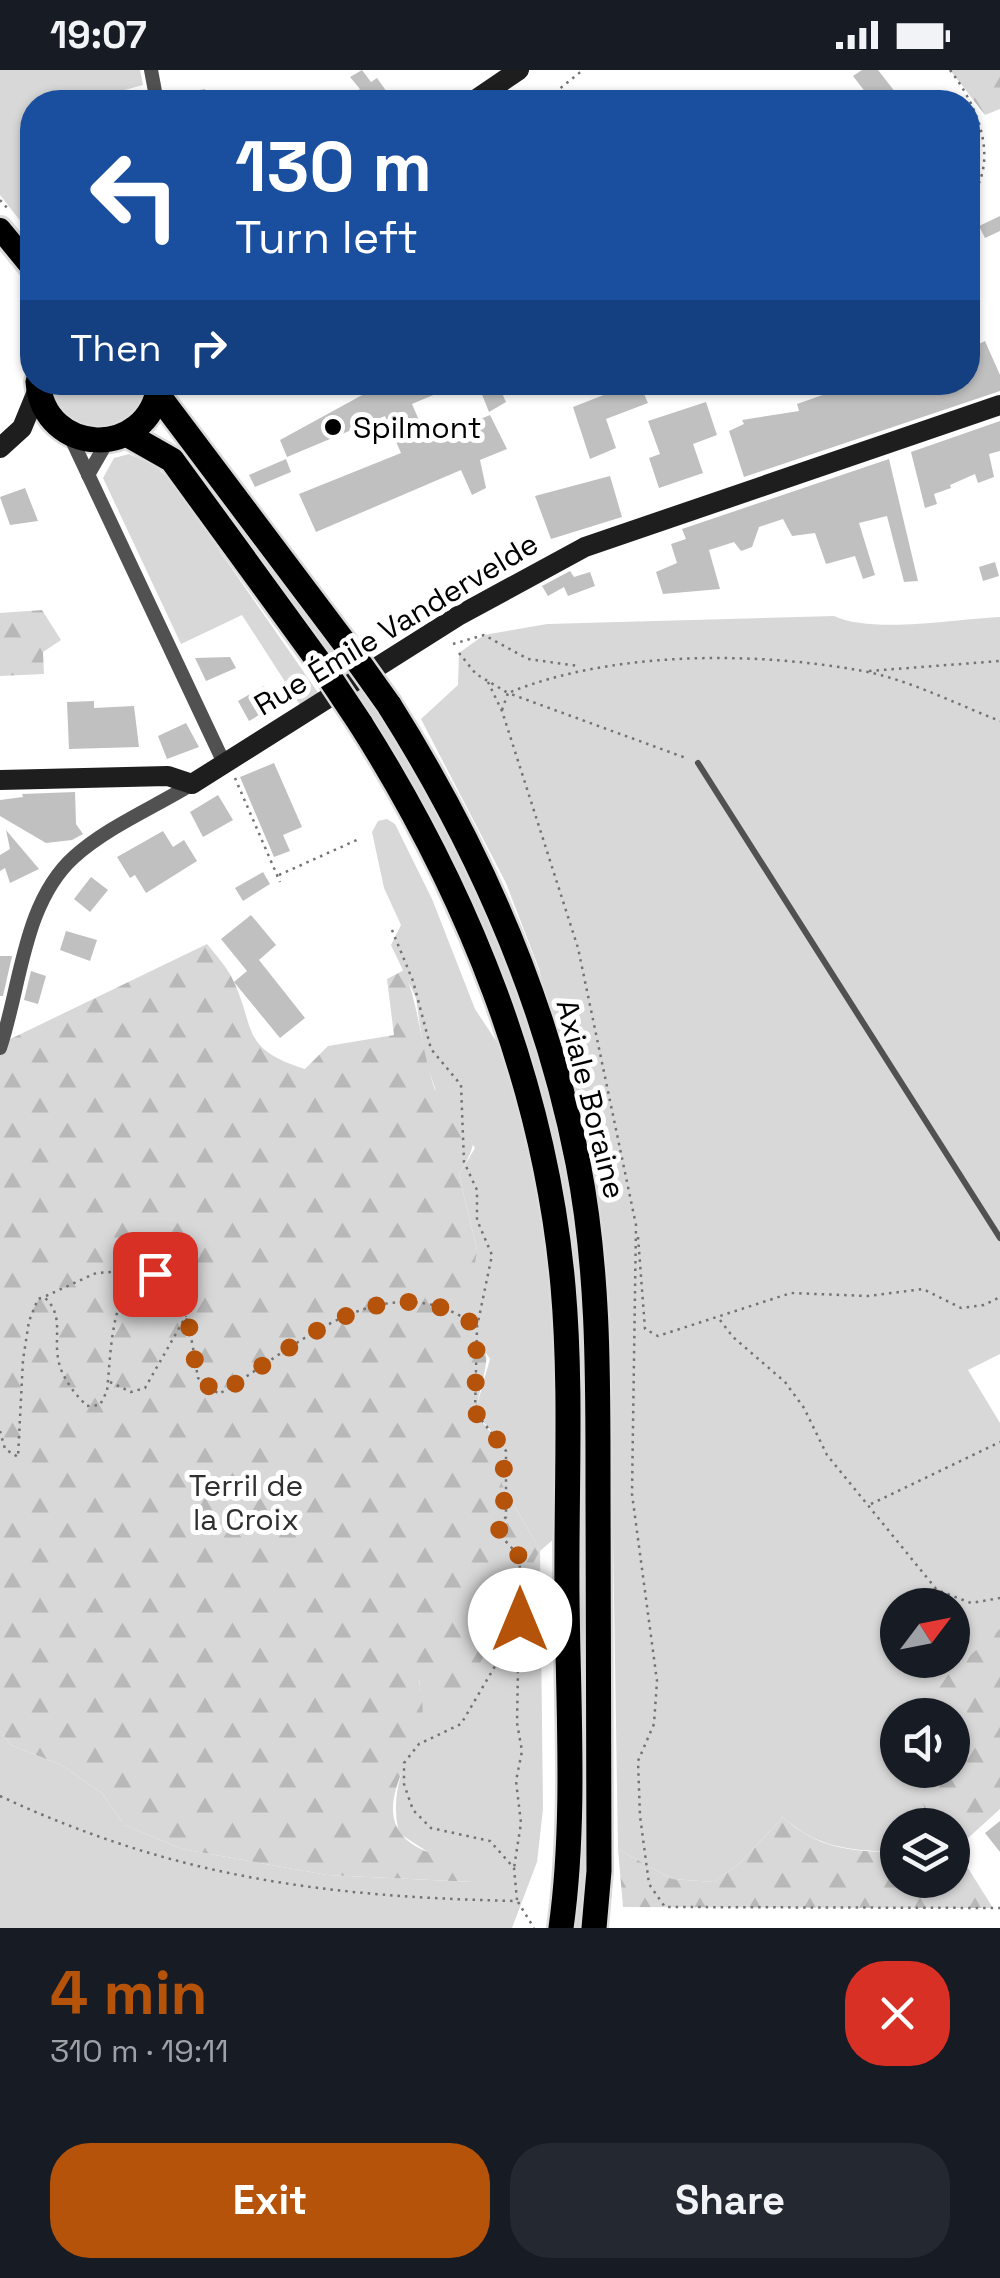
<!DOCTYPE html>
<meta charset="utf-8">
<style>
:root{--surface:#171b24;--page:#242831;--text:#f1f3f6;--muted:#9ea1a6;--accent:#b45309}
body{margin:0;font-family:"Space Grotesk",sans-serif;background:var(--page);color:var(--text);height:100vh;display:flex;flex-direction:column;font-size:38px;white-space:nowrap}
*{box-sizing:border-box;margin:0}
p{font-size:32px;color:var(--muted)}
.icon{flex:none;width:55px;height:55px;fill:none;stroke:currentColor;stroke-width:2;stroke-linecap:round;stroke-linejoin:round}
.map{position:relative;height:1858px;overflow:hidden}
.side{display:flex;flex-direction:column;background:var(--surface);flex:1}
.side>*{flex:none}
.guide{position:absolute;left:20px;top:20px;width:960px;height:305px;border-radius:40px;box-shadow:0 2px 8px #0004;background:#1a4fa0;color:#fff;overflow:hidden}
.needle{width:65px;rotate:58deg}
.buttons{position:absolute;left:880px;top:1518px;display:grid;gap:20px}
.buttons a{display:grid;place-items:center;width:90px;height:90px;border-radius:50%;background:var(--surface);box-shadow:0 2px 8px #0004;font-size:50px}
.pin{position:absolute;display:grid;place-items:center;width:85px;height:85px;color:#fff;margin:-42px;border-radius:20px;box-shadow:0 5px 15px #0006}
.me{position:absolute;width:110px;margin:-55px;rotate:0deg;stroke-linejoin:round;filter:drop-shadow(0 0 8px #0008)}
.turn{display:flex;align-items:center;gap:35px;height:210px;padding:0 50px;font-size:45px}
.turn .icon{width:130px;height:130px;stroke-width:2.5}
.turn b{display:block;font-size:70px;line-height:85px}
.then{display:flex;align-items:center;height:95px;padding:0 50px;background:#0003;gap:20px;font-size:38px}
.round{display:grid;place-items:center;flex:none;width:105px;height:105px;border-radius:40px;background:var(--page)}
.head{display:flex;align-items:center;justify-content:space-between;height:170px;padding:0 50px}
h1{font-size:60px;font-weight:700;line-height:75px;color:var(--accent)}
.action{display:flex;gap:20px;margin-top:auto;padding:20px 50px}
.action a{flex:1;height:115px;border-radius:40px;background:var(--accent);color:#fff;font-size:40px;font-weight:700;line-height:115px;text-align:center}
.action a+a{background:var(--page);color:var(--text)}
.status{display:flex;justify-content:space-between;align-items:center;height:70px;padding:0 50px;background:var(--surface);direction:ltr}
.status svg{height:28px;fill:currentColor}
.map>svg:first-child{display:block}
.green{fill:#d8d8d8;fill-rule:evenodd}
.forest{fill:url(#forest-firs)}
.building{fill:#c0c0c0}
.lines{fill:none;stroke-linecap:round;stroke-linejoin:round}
.primary-casing{stroke:#dbdbdb;stroke-width:28}
.highway-casing{stroke:#dbdbdb;stroke-width:30}
.path{stroke:#737373;stroke-width:2.5;stroke-dasharray:2.5 5;stroke-linecap:butt}
.lane{stroke:#515151;stroke-width:6}
.street{stroke:#515151;stroke-width:14}
.secondary{stroke:#1e1e1e;stroke-width:20}
.primary{stroke:#000;stroke-width:22}
.highway{stroke:#000;stroke-width:25}
.highway-bridge-casing{stroke:#dbdbdb;stroke-width:30;stroke-linecap:butt}
.highway-bridge{stroke:#000;stroke-width:25}
.route{stroke:#b45309;stroke-width:18;stroke-dasharray:0 32.4}
.poi-dot{fill:#000;stroke:#fff;stroke-width:4}
.labels{text-anchor:middle;dominant-baseline:central;stroke-width:10;stroke-linejoin:round;paint-order:stroke}
.poi-label{font-size:30px;fill:#000;stroke:#fff;text-anchor:start}
.street-label{font-size:30px;fill:#000;stroke:#fff}
.park-label{font-size:30px;fill:#2f2f2f;stroke:#fff}
</style>
<div class="status"><b>19:07</b><svg viewBox="0 0 49 12"><path d="M0 12V9h3v3zM5 12V6h3v6zM10 12V3h3v9zM15 12V0h3v12zM26 1h20v11H26zM47 4h2v5h-2z"/></svg></div>
<div class="map">
<svg width="1000" height="1858" viewBox="0 0 1000 1858">
<defs>
<pattern id="forest-firs" width="22" height="20" patternUnits="userSpaceOnUse" patternTransform="scale(2.5)"><rect width="22" height="20" fill="#d8d8d8"/><path d="M5 1l3.5 6h-7zM16 11l3.5 6h-7z" fill="#b8b8b8"/></pattern>
</defs>
<rect width="100%" height="100%" fill="#fff"/>
<!-- green -->
<g class="green">
<polygon points="0,0 140,0 143,15 80,32 32,32 32,166 0,125"/>
<polygon points="149,312 148,323 127,353 92,362 57,340 48,313"/>
<polygon points="129,384 154,395 171,411 319,624 300,635 242,545 181,574 103,408 114,388"/>
<path d="M188,393C361,579 517,834 567,1085C592,1209 589,1337 590,1463C590,1595 591,1726 584,1858H570L574,1257L495,897Z"/>
<path d="M834,546C873,564 955,549 1000,547V1284L968,1300L1000,1353V1739L952,1755H898L896,1782C851,1780 818,1779 783,1747L741,1792L714,1812L672,1809L618,1779L610,1276L595,1115L539,899L506,813L421,649L458,615L459,583L484,565L547,554ZM898,1535H952V1590H898ZM898,1645H952V1700H898Z"/>
<path d="M387,749L395,754L432,829L475,939L504,983L530,1074L544,1145L557,1281L555,1468L540,1481L543,1739L537,1792L512,1858H0V1661L11,1675L61,1695L102,1723L124,1755L182,1779L327,1805L473,1812L399,1763C384,1698 430,1673 419,1609L540,1480L502,1414L501,1373L475,1342L490,1289L449,1229L477,1180L459,1105L475,1078L436,1021L425,990L416,928L391,875L401,855L384,818L372,762L378,751Z"/>
</g>
<!-- forest -->
<g class="forest">
<polygon points="950,0 1000,0 1000,39 985,45"/>
<polygon points="42,540 61,570 43,582 44,604 0,606 0,543"/>
<path d="M207,874C215,884 225,895 231,906C257,956 237,978 305,999L328,976L394,965L387,909L404,900C420,939 421,980 435,1020L454,1023C476,1059 482,1067 459,1105L477,1180L470,1227L450,1230C497,1283 490,1276 475,1343L506,1381L502,1414L540,1480L462,1627L444,1628L419,1610C421,1623 424,1636 422,1649C414,1689 364,1747 417,1777C434,1787 460,1789 478,1794L473,1812L327,1805L182,1779L124,1755L102,1723L61,1695L11,1675L0,1661V974Z"/>
<path d="M1000,1559V1739L956,1779L993,1838L623,1837L618,1779L672,1809L714,1812L741,1792L783,1747C817,1779 853,1782 897,1782L898,1810H952V1755H928L916,1700H952V1645H921L948,1605Z"/>
</g>
<!-- building -->
<g class="building">
<polygon points="362,0 371,12 377,8 394,32 341,32 360,19 350,7"/>
<polygon points="862,0 878,0 896,23 884,32 873,32 853,6"/>
<polygon points="205,19 208,32 168,32 167,26"/>
<polygon points="1000,146 1000,161 985,168 979,156"/>
<polygon points="985,271 1000,305 1000,321 744,407 729,361 744,354 742,350 799,341 797,334 854,314 856,318 874,312 968,312 968,300 975,297 970,278"/>
<polygon points="386,312 464,312 412,334 428,371 490,345 507,379 480,390 486,418 472,425 461,400 316,462 299,424 401,383 385,346 287,387 280,370"/>
<polygon points="477,312 497,312 506,332 489,342"/>
<polygon points="637,312 671,314 644,324 648,333 606,349 616,378 590,389 573,337"/>
<polygon points="706,332 717,365 693,374 703,403 659,418 649,388 660,384 648,351"/>
<polygon points="1000,351 1000,381 989,384 994,407 978,413 975,404 950,415 951,418 934,424 937,434 925,438 911,382"/>
<polygon points="286,389 291,402 255,417 249,405"/>
<polygon points="889,389 918,511 904,512 887,446 859,453 875,505 863,509 855,486 826,494 815,463 792,466 783,449 759,457 752,477 741,481 734,472 709,480 720,519 663,524 656,502 677,493 671,474 686,469 682,459"/>
<polygon points="610,406 622,447 551,469 535,426"/>
<polygon points="25,418 38,451 10,455 0,427"/>
<polygon points="995,492 999,506 983,511 979,497"/>
<polygon points="570,501 574,507 590,502 595,516 568,526 564,517 548,526 542,516"/>
<polygon points="230,587 236,598 206,611 195,588"/>
<polygon points="264,616 275,636 249,651 238,631"/>
<polygon points="94,631 94,638 134,636 139,677 69,679 67,632"/>
<polygon points="186,653 199,677 167,689 158,666"/>
<polygon points="274,693 302,757 283,765 290,781 274,787 240,707"/>
<polygon points="75,722 76,754 83,764 72,770 46,773 0,746 0,730 23,727 22,724"/>
<polygon points="218,725 233,750 203,767 190,742"/>
<polygon points="6,760 39,799 10,813 5,798 0,801 0,785 10,779"/>
<polygon points="163,761 173,777 184,770 197,791 146,823 135,805 130,808 117,787"/>
<polygon points="263,802 270,814 243,831 235,818"/>
<polygon points="91,807 108,820 90,842 74,829"/>
<polygon points="251,845 276,875 259,890 305,948 280,968 234,912 247,901 221,869"/>
<polygon points="66,861 97,870 90,891 60,880"/>
<polygon points="0,886 12,886 3,926 0,926"/>
<polygon points="31,901 46,906 38,934 24,930"/>
<polygon points="1000,1751 1000,1782 985,1763"/>
</g>
<g class="lines">
<defs>
<polyline id="primary" points="0,159 32,198"/>
<g id="highway">
<path d="M38,312C44,387 148,390 159,316"/>
<polyline points="158,325 352,583"/>
<polyline points="128,365 172,390 322,596"/>
<path d="M389,635C478,776 546,930 578,1093C599,1200 598,1308 598,1416C599,1545 599,1673 599,1801L594,1858"/>
<path d="M360,653C468,823 545,1015 563,1216C572,1318 566,1423 567,1526C568,1635 576,1750 561,1858"/>
</g>
</defs>
<!-- primary casing -->
<use href="#primary" class="primary-casing"/>
<!-- highway casing -->
<use href="#highway" class="highway-casing"/>
<!-- path -->
<g class="path">
<path d="M950,0C980,39 1000,93 968,131"/>
<polyline points="543,32 583,0"/>
<polyline points="0,130 9,140"/>
<polyline points="453,574 484,565 528,589 578,596"/>
<path d="M459,583L476,604L508,623C611,581 754,581 863,601C910,610 956,634 1000,651"/>
<polyline points="869,601 1000,591"/>
<polyline points="488,612 502,641 578,878 636,1155 632,1424 657,1611 654,1654 638,1691 640,1746 649,1814 665,1837 1000,1838"/>
<polyline points="502,640 508,623 686,688"/>
<polyline points="235,708 280,812"/>
<polyline points="279,805 359,769"/>
<polyline points="392,860 413,911 431,979 461,1015 464,1092 477,1120 477,1150 492,1185 477,1257 475,1342 506,1381 506,1447 498,1455 501,1466 520,1487 517,1653 522,1681 516,1711 521,1753 514,1798"/>
<polyline points="638,1167 645,1259 658,1266 791,1223 868,1226 923,1219 961,1238 984,1235 1000,1227"/>
<polyline points="46,1226 96,1203 141,1200"/>
<polyline points="720,1250 733,1267 785,1312 804,1338 827,1385 937,1520 971,1533 1000,1528"/>
<polyline points="110,1312 131,1322 145,1318 186,1246"/>
<path d="M0,1361L5,1379L18,1387L23,1290L29,1251L38,1229L44,1227C64,1244 54,1265 58,1288C61,1307 74,1323 87,1336L100,1335L107,1321C111,1286 110,1220 144,1201C189,1214 191,1271 198,1308L219,1324C296,1278 385,1189 476,1256"/>
<polyline points="871,1434 1000,1372"/>
<path d="M0,1726C176,1808 326,1827 517,1831"/>
<polyline points="517,1830 514,1798 490,1771 431,1758 413,1740 404,1714 404,1693 419,1674 461,1654 511,1569 521,1516 547,1507"/>
<polyline points="518,1832 534,1858"/>
</g>
<!-- lane -->
<polyline class="lane" points="698,693 1000,1168"/>
<!-- street -->
<g class="street">
<polyline points="151,0 157,32"/>
<polyline points="69,364 224,693"/>
<polyline points="88,405 107,372"/>
<path d="M0,978C21,916 23,833 74,787C107,757 155,737 192,714"/>
</g>
<!-- secondary -->
<g class="secondary">
<polyline points="472,32 519,0"/>
<polyline points="0,378 22,358 38,319"/>
<polyline points="0,710 168,706 192,714 458,546 585,477 1000,335"/>
</g>
<!-- primary -->
<use href="#primary" class="primary"/>
<!-- highway -->
<use href="#highway" class="highway"/>
<defs>
<g id="highway-bridge">
<polyline points="352,583 389,635"/>
<polyline points="322,596 360,653"/>
</g>
</defs>
<!-- highway-bridge casing -->
<use href="#highway-bridge" class="highway-bridge-casing"/>
<!-- highway-bridge -->
<use href="#highway-bridge" class="highway-bridge"/>
</g>
<g class="lines">
<!-- route -->
<path class="route" d="M155,1204L187,1244L198,1308L219,1324C296,1278 386,1188 477,1257L475,1342L506,1381L502,1414L506,1447L498,1455L501,1466L520,1487V1550"/>
</g>
<!-- markers -->
<circle class="poi-dot" cx="333" cy="357" r="10"/>
<g class="labels">
<!-- poi labels -->
<g class="poi-label">
<text x="353" y="357">Spilmont</text>
</g>
<!-- street labels -->
<g class="street-label">
<text transform="translate(396 554) rotate(-31)">Rue Émile Vandervelde</text>
<text transform="translate(591 1029) rotate(76)">Axiale Boraine</text>
</g>
<!-- park labels -->
<g class="park-label">
<text x="246" y="1415">Terril de<tspan x="246" dy="34">la Croix</tspan></text>
</g>
</g>
</svg>
<div class="buttons">
<a><svg class="needle" viewBox="-14 -14 28 28"><path d="M0-13l5 13h-10z" fill="#e53935"/><path d="M0 13l5-13h-10z" fill="#9ea1a6"/></svg></a>
<a><svg class="icon" aria-label="sound" viewBox="0 0 24 24"><path d="M4 9h4l5-4v14l-5-4H4zM17 9q2 3 0 6"/></svg></a>
<a><svg class="icon" aria-label="layers" viewBox="0 0 24 24"><path d="M12 4l9 5-9 5-9-5zM3 14l9 5 9-5"/></svg></a>
</div>
<div class="pin" style="left:155px;top:1204px;background:#d93025"><svg class="icon" aria-label="arrive" viewBox="0 0 24 24"><path d="M6 21V4h12l-3 4 3 4H6"/></svg></div>
<svg class="me" style="left:520px;top:1550px" viewBox="-20 -20 40 40"><circle r="19" fill="#fff"/><path d="M0-13L10 11 0 6-10 11z" fill="#b45309"/></svg>
<div class="guide">
<div class="turn"><svg class="icon" aria-label="left" viewBox="0 0 24 24"><path d="M17 20v-9H6M10 6l-5 5 5 5"/></svg><div><b>130 m</b>Turn left</div></div>
<div class="then">Then<svg class="icon" aria-label="right" viewBox="0 0 24 24"><path d="M7 20v-9h11M14 6l5 5-5 5"/></svg></div>
</div>
</div>
<section class="side">
<div class="head"><div><h1>4 min</h1><p>310 m · 19:11</p></div><a class="round" style="background:#d93025;color:#fff"><svg class="icon" aria-label="close" viewBox="0 0 24 24"><path d="M6 6l12 12M18 6L6 18"/></svg></a></div>
<div class="action"><a>Exit</a><a>Share</a></div>
</section>
